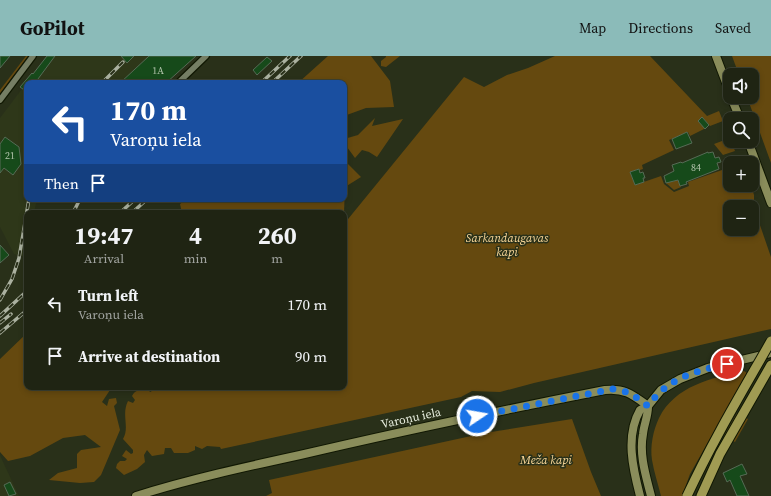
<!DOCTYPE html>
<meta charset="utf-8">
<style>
:root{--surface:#1f2413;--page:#272c1c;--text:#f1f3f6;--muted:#a1a4a0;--line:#3c4133;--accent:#8bbbb9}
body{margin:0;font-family:"Source Serif 4",serif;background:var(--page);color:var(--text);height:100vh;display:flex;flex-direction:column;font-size:15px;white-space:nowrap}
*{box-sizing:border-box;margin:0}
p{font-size:13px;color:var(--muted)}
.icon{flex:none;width:22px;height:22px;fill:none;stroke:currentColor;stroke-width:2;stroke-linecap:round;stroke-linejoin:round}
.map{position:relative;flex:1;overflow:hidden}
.drawer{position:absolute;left:24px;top:154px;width:323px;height:180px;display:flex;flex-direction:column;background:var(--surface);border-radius:8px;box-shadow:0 2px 6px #0003,0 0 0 1px var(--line)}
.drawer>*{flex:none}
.guide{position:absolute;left:24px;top:24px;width:323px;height:122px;border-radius:8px;box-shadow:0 2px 6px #0003,0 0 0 1px var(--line);background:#1a4fa0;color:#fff;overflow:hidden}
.buttons{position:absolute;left:723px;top:12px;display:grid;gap:8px}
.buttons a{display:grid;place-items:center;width:36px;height:36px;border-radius:8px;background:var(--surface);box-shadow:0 2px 6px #0003,0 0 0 1px var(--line);font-size:20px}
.pin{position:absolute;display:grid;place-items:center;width:34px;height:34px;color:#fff;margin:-17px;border:2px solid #fff;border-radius:50%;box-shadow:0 1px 4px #0007}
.me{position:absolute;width:44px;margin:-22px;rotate:78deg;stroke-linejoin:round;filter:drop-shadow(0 0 3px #0008)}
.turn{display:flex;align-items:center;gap:14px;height:84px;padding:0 20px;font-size:18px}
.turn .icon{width:52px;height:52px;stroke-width:2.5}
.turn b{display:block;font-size:28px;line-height:34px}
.then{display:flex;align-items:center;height:38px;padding:0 20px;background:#0003;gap:8px;font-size:15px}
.eta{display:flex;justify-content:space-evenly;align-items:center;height:68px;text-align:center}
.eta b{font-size:24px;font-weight:700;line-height:28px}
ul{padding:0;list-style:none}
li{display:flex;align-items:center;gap:12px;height:52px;padding:0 20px}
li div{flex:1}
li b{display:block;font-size:15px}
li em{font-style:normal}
header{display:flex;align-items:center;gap:24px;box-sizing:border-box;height:56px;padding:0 20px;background:var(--accent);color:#111}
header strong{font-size:19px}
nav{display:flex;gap:22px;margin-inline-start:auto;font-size:14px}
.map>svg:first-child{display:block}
.built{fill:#2e3719}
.green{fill:#65490f;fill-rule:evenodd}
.building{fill:#164a1a;stroke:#566b56}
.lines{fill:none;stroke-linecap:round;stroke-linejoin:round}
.street-casing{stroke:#111803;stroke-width:8}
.secondary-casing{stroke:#111803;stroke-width:10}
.primary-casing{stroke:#111803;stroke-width:11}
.street{stroke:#757e64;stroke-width:5.5}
.secondary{stroke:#8a8d5b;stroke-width:8}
.primary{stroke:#a09b53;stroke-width:9}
.rail-casing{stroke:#abb1a0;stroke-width:3.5}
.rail{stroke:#293019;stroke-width:2;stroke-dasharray:6;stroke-linecap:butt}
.primary-bridge-casing{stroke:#111803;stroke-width:11;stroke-linecap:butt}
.primary-bridge{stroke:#a09b53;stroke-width:9}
.route{stroke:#1a73e8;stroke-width:7;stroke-dasharray:0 12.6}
.labels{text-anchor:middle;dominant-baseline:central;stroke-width:3;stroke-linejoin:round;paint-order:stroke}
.number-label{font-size:10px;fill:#b2c4ac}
.park-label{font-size:12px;font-style:italic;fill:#fad798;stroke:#293019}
.street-label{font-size:12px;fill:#e6ecdd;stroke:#293019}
</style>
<header>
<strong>GoPilot</strong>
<nav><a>Map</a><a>Directions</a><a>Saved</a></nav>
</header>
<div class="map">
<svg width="771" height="440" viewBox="0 0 771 440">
<rect width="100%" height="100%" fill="#293019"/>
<!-- built -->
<g class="built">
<polygon points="47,0 196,0 166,27 27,27 27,143 37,143 34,157 27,157 27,192 25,201 14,198 0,171 0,62"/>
<polygon points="0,399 4,408 19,440 0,440"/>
</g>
<!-- green -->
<g class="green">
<polygon points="26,0 28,0 0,38 0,34"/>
<polygon points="328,0 371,0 390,25 394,51 366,52 344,60 344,27 298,27"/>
<polygon points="386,0 400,0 386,11 381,10 381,5 386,1"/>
<path d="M555,0H650L707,60L719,55L723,65L710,70L702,61L704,73L690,80L688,76L669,84L674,94L642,109L643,113L640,114L639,113L630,116L635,129L661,120L664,128L674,136L689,130L688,126L722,114L725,104L737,100L740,107L738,104L736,107H730V129H751L754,139V152L771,201V273L534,327L500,336L472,335L461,341L221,393L220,391L207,390L202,393L195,390V394L188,397H174L171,392H165L164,398L152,400L147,394L144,399L145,406L137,413L124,419L116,412L117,408L120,405H125L127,403L122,400L126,394L131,398L133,397V394L123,383C130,371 121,359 128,345L133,347L135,344L132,340C136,332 144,333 151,336L153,331H344V168L464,21L484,31L507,19L528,12ZM730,151H752V173H730Z"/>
<polygon points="732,0 771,0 771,107 747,41 752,41 752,19 739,19"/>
<polygon points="375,62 372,70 403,63 377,101 369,96 362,94 355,102 347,91 344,93 344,83 358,79"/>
<polygon points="730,82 730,84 726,86 728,89 733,90 731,85 735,95 723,99 714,88"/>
<polygon points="344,104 361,121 345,131 344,157 182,157 180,148 187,143 344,143"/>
<polygon points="678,124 681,131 674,134 666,127 670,125 671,126"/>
<polygon points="27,277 27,331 120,331 118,333 110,334 102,346 107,350 109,343 116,342 117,347 114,350 120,374 101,419 94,426 80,427 49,424 58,417 77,412 77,398 81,394 101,391 85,379 63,382 30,400 8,405 0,396 0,303"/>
<path d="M744,315L747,317L690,418L682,440H661C658,428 654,416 652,404C650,390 653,375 659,362C675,330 711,322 744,315Z"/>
<polygon points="737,357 748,363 735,386 724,380"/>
<polygon points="572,363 591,416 601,440 266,440 272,437 269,424 485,377"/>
</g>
<!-- building -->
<g class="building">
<polygon points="0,0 10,0 0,12"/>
<polygon points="47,0 55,0 35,27 27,27 27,36 20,31 32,17 33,18"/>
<polygon points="121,0 134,0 127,7"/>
<polygon points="149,0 196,0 166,27 120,27"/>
<polygon points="267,1 272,5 257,19 253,14"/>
<polygon points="702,61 709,69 705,73 698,65"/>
<polygon points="687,76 692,87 676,93 672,83"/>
<polygon points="5,81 19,91 21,108 13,119 4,112 0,117 0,88"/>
<polygon points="708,96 708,97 713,96 715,102 719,101 721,106 717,107 719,113 686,126 687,128 680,130 678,124 666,127 664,120 674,115 672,109 681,106 682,107"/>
<polygon points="639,113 640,117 643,116 645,122 643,122 644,126 635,129 630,116"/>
<polygon points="0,189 9,199 0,207"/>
<polygon points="742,408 747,418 740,420 749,440 737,440 730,424 727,426 723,417"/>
<polygon points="10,426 16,438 9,440 4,429"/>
</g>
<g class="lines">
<defs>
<g id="street">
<polyline points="178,27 206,0"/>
<polyline points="0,44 33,0"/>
</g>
<g id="secondary">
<polyline points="716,0 730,37"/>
<polyline points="731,41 740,63"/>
<polyline points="748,85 771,147"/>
<path d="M648,350C648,361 644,368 643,378C639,399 646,420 651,440"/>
<path d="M136,440C190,423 245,411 300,399C402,375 503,354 605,334C625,332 633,339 648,350"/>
<path d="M640,440C633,413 625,380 640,354L648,350L661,334L680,323L708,312L771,297"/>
</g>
<polyline id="primary" points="701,440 720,398 771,309"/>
</defs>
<!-- street casing -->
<use href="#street" class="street-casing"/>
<!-- secondary casing -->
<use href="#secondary" class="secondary-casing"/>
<!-- primary casing -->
<use href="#primary" class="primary-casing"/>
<!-- street -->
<use href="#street" class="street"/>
<!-- secondary -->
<use href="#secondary" class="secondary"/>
<!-- primary -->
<use href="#primary" class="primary"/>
<defs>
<g id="rail">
<polyline points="102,27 123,6"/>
<polyline points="261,27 290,0"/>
<polyline points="272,27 301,0"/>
<polyline points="73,157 80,143"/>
<polyline points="120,157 135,143"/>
<polyline points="132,157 147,143"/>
<polyline points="0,244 12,223 19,202 29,143"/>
<polyline points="0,260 27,235"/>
<polyline points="0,267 11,258"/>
<polyline points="0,277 27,254"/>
</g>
</defs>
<!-- rail casing -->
<use href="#rail" class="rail-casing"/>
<!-- rail -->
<use href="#rail" class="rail"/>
<defs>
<path id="primary-bridge" d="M687,440C712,386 742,336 771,285"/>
</defs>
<!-- primary-bridge casing -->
<use href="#primary-bridge" class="primary-bridge-casing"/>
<!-- primary-bridge -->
<use href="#primary-bridge" class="primary-bridge"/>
</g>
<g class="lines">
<!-- route -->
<path class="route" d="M477,360L613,333C628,334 637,342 648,350C669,321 694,316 727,308"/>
</g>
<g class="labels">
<!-- number labels -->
<g class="number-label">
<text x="158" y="14">1A</text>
<text x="10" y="99">21</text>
<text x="696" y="111">84</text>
</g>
<!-- park labels -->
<g class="park-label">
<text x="507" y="182">Sarkandaugavas<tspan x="507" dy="14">kapi</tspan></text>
<text x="546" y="404">Meža kapi</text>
</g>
<!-- street labels -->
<g class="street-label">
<text transform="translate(411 362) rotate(-12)">Varoņu iela</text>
</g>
</g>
</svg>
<div class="buttons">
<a><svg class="icon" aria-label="sound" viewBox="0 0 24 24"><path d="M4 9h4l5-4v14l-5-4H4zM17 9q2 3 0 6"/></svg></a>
<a><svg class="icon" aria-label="search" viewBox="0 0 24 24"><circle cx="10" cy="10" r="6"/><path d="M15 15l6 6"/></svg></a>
<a>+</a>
<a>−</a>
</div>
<div class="pin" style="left:727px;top:308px;background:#d93025"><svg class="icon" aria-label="arrive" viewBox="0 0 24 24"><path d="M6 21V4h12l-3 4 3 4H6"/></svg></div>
<svg class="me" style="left:477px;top:360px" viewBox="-20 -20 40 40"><circle r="17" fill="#1a73e8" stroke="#fff" stroke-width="3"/><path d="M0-11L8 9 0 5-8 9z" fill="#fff"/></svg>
<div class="guide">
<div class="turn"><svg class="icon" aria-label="left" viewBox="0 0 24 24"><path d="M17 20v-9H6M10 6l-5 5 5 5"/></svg><div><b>170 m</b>Varoņu iela</div></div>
<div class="then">Then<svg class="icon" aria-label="arrive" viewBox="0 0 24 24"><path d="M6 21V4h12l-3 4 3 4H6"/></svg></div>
</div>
<section class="drawer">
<div class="eta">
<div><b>19:47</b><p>Arrival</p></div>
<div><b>4</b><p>min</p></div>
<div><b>260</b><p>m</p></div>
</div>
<ul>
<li><svg class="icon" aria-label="left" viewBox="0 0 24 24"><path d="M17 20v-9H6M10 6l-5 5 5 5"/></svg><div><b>Turn left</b><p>Varoņu iela</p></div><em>170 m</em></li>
<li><svg class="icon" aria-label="arrive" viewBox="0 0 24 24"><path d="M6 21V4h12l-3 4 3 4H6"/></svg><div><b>Arrive at destination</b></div><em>90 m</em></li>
</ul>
</section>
</div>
